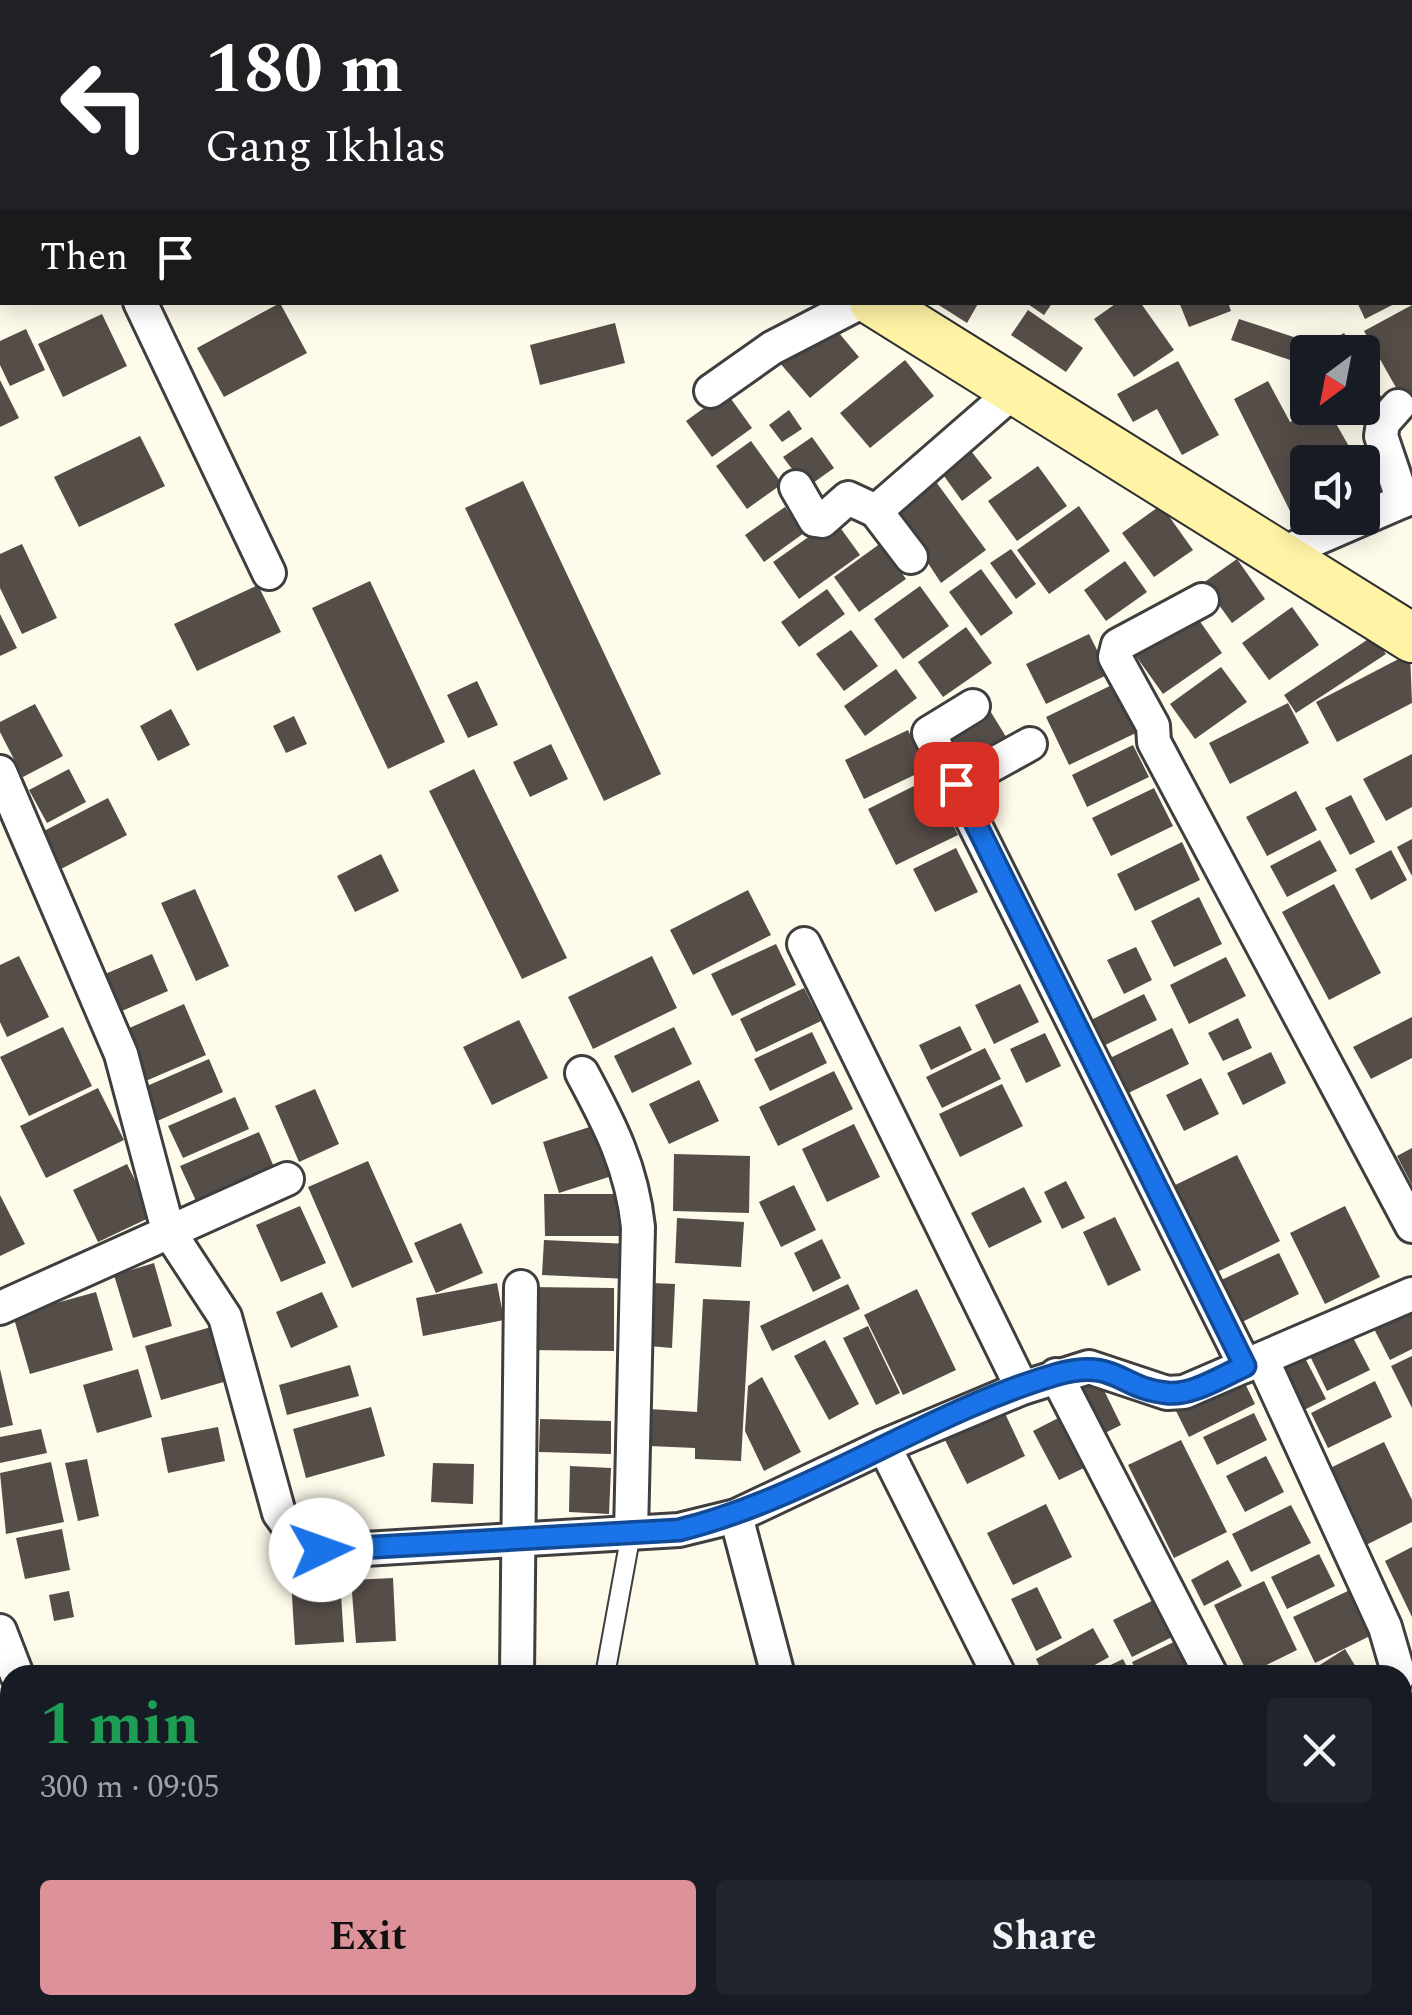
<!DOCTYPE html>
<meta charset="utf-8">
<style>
:root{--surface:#171b24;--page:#20242c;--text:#f1f3f6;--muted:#9ea1a6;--accent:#dd9299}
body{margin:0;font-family:Spectral,serif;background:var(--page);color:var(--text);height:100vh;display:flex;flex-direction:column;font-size:38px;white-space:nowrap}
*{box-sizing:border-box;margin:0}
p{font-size:32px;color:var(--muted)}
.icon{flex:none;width:55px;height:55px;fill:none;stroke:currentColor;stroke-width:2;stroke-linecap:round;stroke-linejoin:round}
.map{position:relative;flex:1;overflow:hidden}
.panel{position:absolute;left:0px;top:1665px;width:1412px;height:350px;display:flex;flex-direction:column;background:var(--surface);border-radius:30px 30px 0 0;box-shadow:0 5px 25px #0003}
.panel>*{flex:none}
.top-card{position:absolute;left:0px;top:0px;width:1412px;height:305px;box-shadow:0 5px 25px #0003;background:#202124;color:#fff;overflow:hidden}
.needle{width:65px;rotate:212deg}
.controls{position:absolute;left:1290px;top:335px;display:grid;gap:20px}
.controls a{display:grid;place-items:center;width:90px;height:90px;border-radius:10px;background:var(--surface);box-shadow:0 5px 25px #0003;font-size:50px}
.pin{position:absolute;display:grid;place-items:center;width:85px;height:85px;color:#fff;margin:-42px;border-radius:20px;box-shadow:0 5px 15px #0006}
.me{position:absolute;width:110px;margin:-55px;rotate:87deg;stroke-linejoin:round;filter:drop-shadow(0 0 8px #0008)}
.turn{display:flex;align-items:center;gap:35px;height:210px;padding:0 40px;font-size:45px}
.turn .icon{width:130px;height:130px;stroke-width:2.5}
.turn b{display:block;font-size:70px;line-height:85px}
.then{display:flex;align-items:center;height:95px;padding:0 40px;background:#0003;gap:20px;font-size:38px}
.round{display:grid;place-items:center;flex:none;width:105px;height:105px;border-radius:10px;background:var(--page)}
.head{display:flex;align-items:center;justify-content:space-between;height:170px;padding:0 40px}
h1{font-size:60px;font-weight:700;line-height:75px;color:#1e9e55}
.action{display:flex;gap:20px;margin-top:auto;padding:20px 40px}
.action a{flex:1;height:115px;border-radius:10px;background:var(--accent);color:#111;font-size:40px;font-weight:700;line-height:115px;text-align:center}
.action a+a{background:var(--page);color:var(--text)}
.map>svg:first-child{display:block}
.building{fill:#554d48}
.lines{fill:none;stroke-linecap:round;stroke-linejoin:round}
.lane-casing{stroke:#3f3f3f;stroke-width:22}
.street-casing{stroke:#3f3f3f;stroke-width:38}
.secondary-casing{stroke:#2e2e2e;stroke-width:52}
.lane{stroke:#fff;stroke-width:18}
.street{stroke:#fff;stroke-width:32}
.secondary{stroke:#fff3a6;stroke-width:48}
.route-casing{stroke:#114b97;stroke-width:25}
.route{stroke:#1a73e8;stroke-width:18}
</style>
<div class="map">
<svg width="1412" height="2015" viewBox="0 0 1412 2015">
<rect width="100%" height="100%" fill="#fffbeb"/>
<!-- building -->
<g class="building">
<polygon points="934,302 979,302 967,323"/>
<polygon points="1025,302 1053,302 1044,315"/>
<polygon points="1118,302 1140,302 1174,350 1134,377 1094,319"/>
<polygon points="1179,302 1228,302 1231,311 1189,327"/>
<polygon points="1357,302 1398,302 1365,319"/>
<polygon points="280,303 307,353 224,397 197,348"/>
<polygon points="1412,305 1412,404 1407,407 1364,331"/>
<polygon points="1028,310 1083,348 1066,372 1011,335"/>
<polygon points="102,314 127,366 63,397 38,344"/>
<polygon points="1239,319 1321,346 1344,333 1356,352 1308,352 1308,366 1231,340"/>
<polygon points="829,321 859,357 810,398 779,362"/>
<polygon points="615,323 625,363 540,385 530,345"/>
<polygon points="26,329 45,370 10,386 0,365 0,341"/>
<polygon points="905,360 934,396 870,448 840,413"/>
<polygon points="1178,361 1219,435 1182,455 1157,409 1133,422 1117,394"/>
<polygon points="1362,365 1382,398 1347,418 1342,408 1362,408"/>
<polygon points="0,380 19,418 0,427"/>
<polygon points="1268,381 1290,422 1316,408 1327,408 1358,462 1308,462 1308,504 1291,513 1234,399"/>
<polygon points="726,392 752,428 712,457 686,421"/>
<polygon points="789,410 802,429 782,442 769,425"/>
<polygon points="140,436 165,486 79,527 54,477"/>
<polygon points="812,437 834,468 806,488 783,457"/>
<polygon points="751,441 782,484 747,509 716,466"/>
<polygon points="968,447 992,478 962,501 939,469"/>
<polygon points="1038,466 1067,506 1017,541 988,501"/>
<polygon points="931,475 986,550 941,583 898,517 903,497"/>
<polygon points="523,481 661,774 604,801 465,508"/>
<polygon points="1161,505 1193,550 1154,577 1122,533"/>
<polygon points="1079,506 1110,551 1049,594 1017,550"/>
<polygon points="785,507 804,533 764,562 745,535"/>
<polygon points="834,519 860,555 799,599 773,562"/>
<polygon points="881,543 906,579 859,612 834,577"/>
<polygon points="22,544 57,618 22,634 0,588 0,554"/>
<polygon points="1011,549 1036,584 1016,599 990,563"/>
<polygon points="1237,559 1265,599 1232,623 1203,583"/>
<polygon points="1125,561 1147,592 1106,621 1084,590"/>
<polygon points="981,569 1013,613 981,636 949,592"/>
<polygon points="370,581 445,742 388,769 312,608"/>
<polygon points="258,585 281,632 197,671 174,624"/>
<polygon points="920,586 949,626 903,659 874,619"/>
<polygon points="827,589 845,614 799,647 781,622"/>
<polygon points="1292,607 1319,645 1269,680 1242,643"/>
<polygon points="1192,610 1222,653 1163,694 1133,652"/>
<polygon points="0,614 17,648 0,656"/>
<polygon points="966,627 992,663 943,697 918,662"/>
<polygon points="851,630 878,666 844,691 816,654"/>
<polygon points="1089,634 1109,674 1046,704 1026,664"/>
<polygon points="1373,636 1386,654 1296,713 1284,695"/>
<polygon points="1410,653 1412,703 1337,742 1316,702"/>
<polygon points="1221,667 1247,702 1195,739 1170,704"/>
<polygon points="896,669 917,698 865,736 844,706"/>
<polygon points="477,681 498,725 468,738 447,695"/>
<polygon points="1116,683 1140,731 1069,765 1046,717"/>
<polygon points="1288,703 1309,743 1230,784 1209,743"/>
<polygon points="35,704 63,756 23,777 0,732 0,722"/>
<polygon points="171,709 190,745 158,761 140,726"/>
<polygon points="989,709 1008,740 963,769 943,738"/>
<polygon points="294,716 307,744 286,753 273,726"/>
<polygon points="908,730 927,769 864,799 845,760"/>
<polygon points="551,744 568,779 530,797 513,762"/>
<polygon points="1133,745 1149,777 1087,807 1072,775"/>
<polygon points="1412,754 1412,807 1386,821 1363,779"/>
<polygon points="69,769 86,802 47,823 29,790"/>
<polygon points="474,769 567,958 522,979 429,791"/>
<polygon points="930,778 958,835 896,865 868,809"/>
<polygon points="1154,788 1173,826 1111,856 1092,818"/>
<polygon points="1296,791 1317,830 1267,856 1246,817"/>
<polygon points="1351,795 1375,842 1350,855 1325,808"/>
<polygon points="108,798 127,835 59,870 40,833"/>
<polygon points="1412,839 1412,876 1397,847"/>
<polygon points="1320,840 1337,871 1287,897 1270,866"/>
<polygon points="1182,842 1200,880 1135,911 1117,874"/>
<polygon points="956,848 978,892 935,912 913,869"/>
<polygon points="1391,850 1407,880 1371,900 1355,869"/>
<polygon points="381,854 399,891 355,912 337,876"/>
<polygon points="1334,884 1381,973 1329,1000 1282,912"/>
<polygon points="195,889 229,966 196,981 161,903"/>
<polygon points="748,890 771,935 693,975 670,930"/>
<polygon points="1199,897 1222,944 1174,967 1151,921"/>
<polygon points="776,944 796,985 732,1016 711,974"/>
<polygon points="1136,947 1152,980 1124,994 1107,960"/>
<polygon points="152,954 168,991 115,1014 98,977"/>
<polygon points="19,956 49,1017 7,1037 0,1022 0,965"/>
<polygon points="652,956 677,1008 593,1049 568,997"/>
<polygon points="1226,957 1246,996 1189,1024 1170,985"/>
<polygon points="1020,984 1039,1022 994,1044 975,1005"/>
<polygon points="804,988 821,1021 756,1052 740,1019"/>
<polygon points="1144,994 1157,1020 1099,1048 1087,1022"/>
<polygon points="184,1004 206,1055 141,1083 118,1033"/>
<polygon points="1412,1017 1412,1058 1371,1079 1353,1047"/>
<polygon points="1238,1018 1252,1048 1223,1061 1208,1033"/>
<polygon points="519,1020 548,1078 492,1105 463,1047"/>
<polygon points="960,1026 972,1050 931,1070 919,1045"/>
<polygon points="63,1027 92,1086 29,1116 0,1057"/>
<polygon points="674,1027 692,1064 632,1093 614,1056"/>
<polygon points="1172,1028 1189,1064 1124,1095 1106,1060"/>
<polygon points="812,1032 827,1063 770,1091 754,1059"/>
<polygon points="1045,1033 1061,1066 1026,1083 1010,1049"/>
<polygon points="985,1048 1001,1079 942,1108 926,1077"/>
<polygon points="1271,1052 1286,1083 1243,1105 1227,1073"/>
<polygon points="209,1059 223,1092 155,1122 140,1089"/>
<polygon points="834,1071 853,1109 778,1146 759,1107"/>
<polygon points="1201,1078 1219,1114 1184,1131 1166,1095"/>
<polygon points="699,1080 719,1121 669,1144 649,1104"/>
<polygon points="1002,1084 1023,1126 960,1157 939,1114"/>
<polygon points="98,1088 124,1140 46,1178 20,1126"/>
<polygon points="315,1089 339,1144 299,1162 275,1106"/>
<polygon points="235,1097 249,1129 183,1158 168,1126"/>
<polygon points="602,1123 618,1174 559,1193 543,1142"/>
<polygon points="854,1124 880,1177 827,1202 802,1149"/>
<polygon points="259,1132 274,1167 196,1201 180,1166"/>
<polygon points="1412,1148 1412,1185 1397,1156"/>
<polygon points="674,1154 750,1156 749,1213 673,1211"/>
<polygon points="1237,1155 1280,1241 1207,1277 1165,1190"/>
<polygon points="368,1161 413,1262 352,1288 308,1187"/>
<polygon points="127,1164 153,1216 98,1242 73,1190"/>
<polygon points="1066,1181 1085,1218 1062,1229 1044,1192"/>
<polygon points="794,1185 816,1230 781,1247 759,1202"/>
<polygon points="1024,1187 1042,1222 989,1248 971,1213"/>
<polygon points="544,1194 627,1194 627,1236 545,1236"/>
<polygon points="0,1195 25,1244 0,1256"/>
<polygon points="300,1206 326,1263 281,1282 256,1225"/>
<polygon points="1345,1206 1380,1277 1325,1304 1290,1233"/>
<polygon points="1115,1217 1141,1270 1108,1286 1083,1232"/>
<polygon points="677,1218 744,1222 741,1267 675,1263"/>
<polygon points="461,1223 483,1273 436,1293 414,1243"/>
<polygon points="822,1239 841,1278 813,1292 794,1253"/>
<polygon points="544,1240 629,1244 628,1279 542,1275"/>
<polygon points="1279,1253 1299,1294 1238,1324 1217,1282"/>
<polygon points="154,1263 172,1326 133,1338 114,1275"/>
<polygon points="497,1283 504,1320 423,1336 416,1298"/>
<polygon points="652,1283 675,1284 672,1348 649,1346"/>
<polygon points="848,1284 860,1309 772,1351 760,1326"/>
<polygon points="528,1287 614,1288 614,1351 528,1350"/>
<polygon points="917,1289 956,1370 903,1395 864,1315"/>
<polygon points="96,1292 113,1350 30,1374 13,1315"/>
<polygon points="322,1292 338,1327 291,1348 276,1312"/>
<polygon points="703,1299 750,1301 741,1461 695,1459 695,1448 649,1446 650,1409 697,1412"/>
<polygon points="1412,1301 1412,1349 1390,1360 1370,1321"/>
<polygon points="868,1326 900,1393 876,1405 843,1338"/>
<polygon points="211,1327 227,1381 161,1400 145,1346"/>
<polygon points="1350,1332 1370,1370 1327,1391 1308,1352"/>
<polygon points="825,1340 859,1404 829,1420 794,1356"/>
<polygon points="1304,1356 1326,1399 1294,1415 1272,1371"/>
<polygon points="1412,1356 1412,1408 1391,1366"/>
<polygon points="350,1365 359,1396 287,1415 279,1385"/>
<polygon points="0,1369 13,1425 0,1428"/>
<polygon points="138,1369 152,1417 97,1433 83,1385"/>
<polygon points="1240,1373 1255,1404 1189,1437 1173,1405"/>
<polygon points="1097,1376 1121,1425 1097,1437 1073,1388"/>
<polygon points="762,1377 801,1452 764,1471 745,1431 748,1386"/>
<polygon points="1375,1381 1392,1417 1328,1448 1311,1413"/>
<polygon points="371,1407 385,1456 306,1478 293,1429"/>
<polygon points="1002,1407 1025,1456 967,1484 943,1436"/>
<polygon points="1254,1413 1267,1440 1217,1465 1203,1437"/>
<polygon points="1066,1414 1092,1464 1059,1480 1033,1431"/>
<polygon points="540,1419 611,1421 611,1454 539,1452"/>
<polygon points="218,1427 225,1461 168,1473 161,1438"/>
<polygon points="41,1429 47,1453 0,1463 0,1437"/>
<polygon points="1181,1440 1227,1532 1174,1558 1128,1465"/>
<polygon points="1384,1442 1412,1500 1412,1522 1366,1545 1328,1469"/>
<polygon points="1266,1456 1284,1492 1245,1512 1226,1476"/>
<polygon points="87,1459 99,1516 78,1521 65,1463"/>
<polygon points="51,1462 64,1522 6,1534 0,1473"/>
<polygon points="433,1463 474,1464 473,1504 431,1502"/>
<polygon points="570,1466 611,1468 609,1514 569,1512"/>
<polygon points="1046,1504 1072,1557 1013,1585 987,1533"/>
<polygon points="1291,1505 1311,1543 1251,1572 1232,1534"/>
<polygon points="62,1529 70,1570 25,1579 16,1538"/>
<polygon points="1412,1547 1412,1617 1385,1561"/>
<polygon points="1319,1554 1335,1586 1287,1609 1271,1577"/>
<polygon points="1228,1560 1242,1586 1204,1606 1191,1580"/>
<polygon points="339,1561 344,1642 295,1645 290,1564"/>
<polygon points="393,1578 396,1641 356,1643 351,1580"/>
<polygon points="1264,1581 1297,1650 1248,1674 1214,1605"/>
<polygon points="1037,1587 1062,1638 1036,1651 1011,1599"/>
<polygon points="1350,1590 1372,1635 1315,1663 1293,1617"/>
<polygon points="69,1591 74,1617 54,1621 49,1595"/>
<polygon points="1162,1596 1180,1633 1132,1657 1113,1620"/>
<polygon points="1093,1628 1109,1657 1077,1675 1044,1675 1036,1659"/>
<polygon points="1180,1639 1198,1675 1138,1675 1132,1662"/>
<polygon points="1345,1649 1359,1672 1304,1675"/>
<polygon points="1123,1659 1131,1675 1090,1675"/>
<polygon points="728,1665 729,1675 678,1675 677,1668"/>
<polygon points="1412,1775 1412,1840 1404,1845 1402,1780"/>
<polygon points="737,2005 769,2005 770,2015 686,2015"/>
<polygon points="858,2005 922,2005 922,2007 860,2015"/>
<polygon points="1233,2005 1279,2005 1284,2015 1238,2015"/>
<polygon points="1315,2005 1345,2005 1324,2015"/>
</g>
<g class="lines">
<defs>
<polyline id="lane" points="605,1675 631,1533"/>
<g id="street">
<polyline points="690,0 690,2"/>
<polyline points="140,302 269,573"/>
<polyline points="711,391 772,348 861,302"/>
<polyline points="1398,406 1383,423 1381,436 1403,501"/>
<polyline points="796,487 815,520 822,521 848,498 876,511"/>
<polyline points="1276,556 1412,497"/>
<polyline points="911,557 876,511 1014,391"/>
<polyline points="1202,600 1118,645 1115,657 1153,726 1154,742 1412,1226"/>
<polyline points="973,706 929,733 1245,1366"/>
<polyline points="0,772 121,1054 168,1230 225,1317 279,1513 301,1543 321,1550 348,1550 679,1530 736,1516 884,1446 1022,1388 1089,1367 1167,1393 1184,1392 1412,1294"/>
<polyline points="956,785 1030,744"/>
<polyline points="804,944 1022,1388"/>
<path d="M582,1073C610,1125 632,1168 638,1227L631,1533"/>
<polyline points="0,1308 287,1179"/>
<polyline points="1262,1359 1385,1627 1399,1675"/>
<polyline points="1056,1375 1211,1675"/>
<polyline points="884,1446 999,1675"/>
<polyline points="736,1516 778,1675"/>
<polyline points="0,1631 17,1675"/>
<polyline points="517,1675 521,1287"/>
<polyline points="1402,1732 1412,1754"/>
<polyline points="1402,1872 1412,1866"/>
<polyline points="1166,2005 1171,2015"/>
<polyline points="1387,2005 1394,2015"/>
<polyline points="807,2015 808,2005"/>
<polyline points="1040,2015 1080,2005"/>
</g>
<g id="secondary">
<polyline points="407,0 411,2"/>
<polyline points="127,2 130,0"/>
<polyline points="0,99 2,98"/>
<polyline points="874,302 1412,638"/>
</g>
</defs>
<!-- lane casing -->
<use href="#lane" class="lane-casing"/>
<!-- street casing -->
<use href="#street" class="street-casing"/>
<!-- secondary casing -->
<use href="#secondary" class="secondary-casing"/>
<!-- lane -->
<use href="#lane" class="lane"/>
<!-- street -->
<use href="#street" class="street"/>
<!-- secondary -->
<use href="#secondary" class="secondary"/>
</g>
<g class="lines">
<defs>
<path id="route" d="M321,1550L679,1530C812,1497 927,1412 1058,1374C1117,1358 1120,1389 1167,1393C1192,1396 1222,1376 1245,1366L956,784"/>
</defs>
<!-- route casing -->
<use href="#route" class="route-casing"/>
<!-- route -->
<use href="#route" class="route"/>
</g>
</svg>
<div class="controls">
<a><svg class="needle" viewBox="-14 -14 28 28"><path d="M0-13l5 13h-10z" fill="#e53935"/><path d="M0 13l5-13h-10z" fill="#9ea1a6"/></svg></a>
<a><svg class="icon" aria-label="sound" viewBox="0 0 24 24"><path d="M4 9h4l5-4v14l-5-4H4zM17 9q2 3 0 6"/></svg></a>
</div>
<div class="pin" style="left:956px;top:784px;background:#d93025"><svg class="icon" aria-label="arrive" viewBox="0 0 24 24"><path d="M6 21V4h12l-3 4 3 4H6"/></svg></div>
<svg class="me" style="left:321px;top:1550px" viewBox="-20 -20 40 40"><circle r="19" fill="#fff"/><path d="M0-13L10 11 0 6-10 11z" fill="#1a73e8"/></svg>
<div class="top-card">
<div class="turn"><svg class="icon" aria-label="left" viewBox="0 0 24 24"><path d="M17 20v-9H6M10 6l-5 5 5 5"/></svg><div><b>180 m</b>Gang Ikhlas</div></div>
<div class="then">Then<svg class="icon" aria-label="arrive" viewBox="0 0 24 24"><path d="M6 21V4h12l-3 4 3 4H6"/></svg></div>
</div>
<section class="panel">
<div class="head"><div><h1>1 min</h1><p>300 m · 09:05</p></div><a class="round"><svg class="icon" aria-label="close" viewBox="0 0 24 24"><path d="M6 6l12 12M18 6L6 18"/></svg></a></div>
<div class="action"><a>Exit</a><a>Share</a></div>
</section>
</div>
